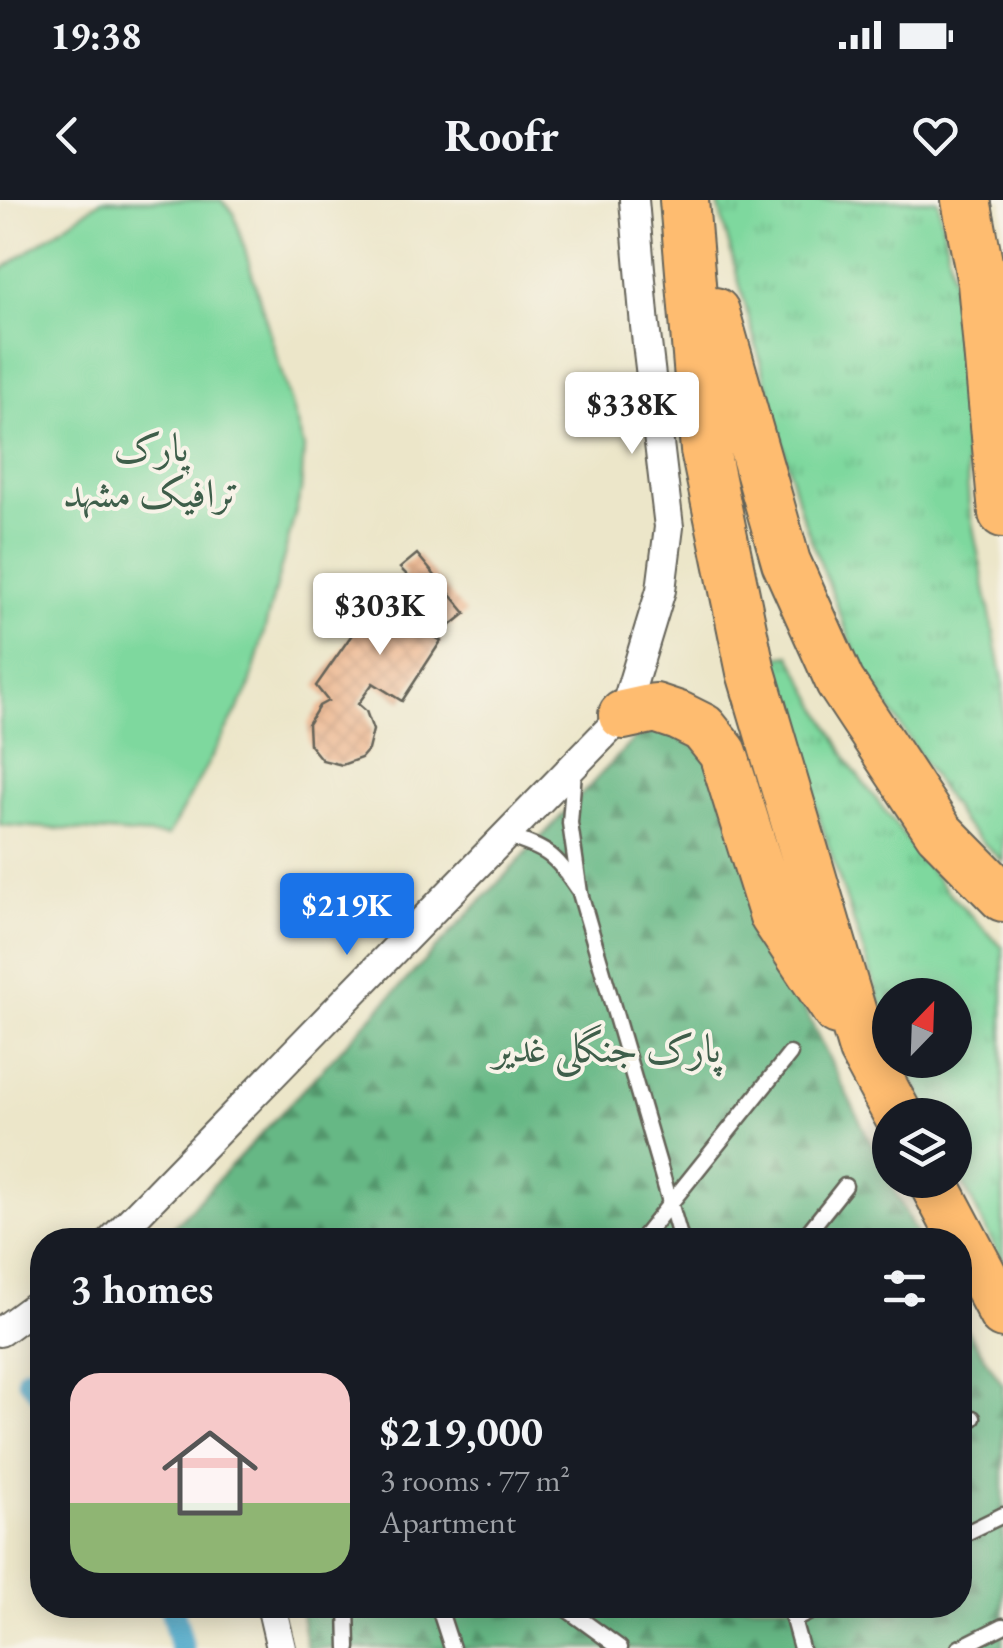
<!DOCTYPE html>
<meta charset="utf-8">
<style>
:root{--surface:#171b24;--page:#242831;--text:#f1f3f6;--muted:#9ea1a6;--line:#363941;--accent:#1a73e8}
body{margin:0;font-family:"EB Garamond",Amiri,serif;background:var(--page);color:var(--text);height:100vh;display:flex;flex-direction:column;font-size:38px;white-space:nowrap}
*{box-sizing:border-box;margin:0}
p{font-size:32px;color:var(--muted)}
.icon{flex:none;width:55px;height:55px;fill:none;stroke:currentColor;stroke-width:2;stroke-linecap:round;stroke-linejoin:round}
.map{position:relative;flex:1;overflow:hidden}
.details{position:absolute;left:30px;top:1028px;width:942px;height:390px;display:flex;flex-direction:column;background:var(--surface);border-radius:40px;box-shadow:0 5px 25px #0003}
.details>*{flex:none}
.needle{width:65px;rotate:23deg}
.fabs{position:absolute;left:872px;top:778px;display:grid;gap:20px}
.fabs a{display:grid;place-items:center;width:100px;height:100px;border-radius:50%;background:var(--surface);box-shadow:0 5px 25px #0003;font-size:50px}
.price{position:absolute;translate:-50% -85px;padding:0 22px;border-radius:10px;background:#fff;color:#222;font-size:32px;line-height:65px;filter:drop-shadow(0 2px 5px #0008)}
.price::after{content:'';position:absolute;left:50%;top:60px;width:30px;height:22px;margin-left:-15px;background:inherit;clip-path:polygon(0 0,100% 0,50% 100%)}
.price.selected{background:var(--accent);color:#fff}
ul{padding:0;list-style:none}
li{display:flex;align-items:center;gap:30px;height:250px;padding:0 40px}
li+li{border-top:2px solid var(--line)}
li span{display:grid;place-items:center;flex:none;width:280px;height:200px;border-radius:30px;color:#555}
li>.icon{margin-inline-start:auto}
span .icon{width:120px;height:120px;fill:#fffc;stroke-width:1}
li b{font-size:42px}
h2{display:flex;justify-content:space-between;align-items:center;height:120px;padding:0 40px;font-size:42px}
.status{display:flex;justify-content:space-between;align-items:center;height:70px;padding:0 50px;background:var(--surface);direction:ltr}
.status svg{height:28px;fill:currentColor}
header{display:flex;justify-content:space-between;align-items:center;height:130px;padding:0 40px;background:var(--surface);font-size:45px;font-weight:700}
.map>svg:first-child{display:block}
.grass{fill:url(#grass-tufts);stroke:#4d7a5d;stroke-width:2.5}
.forest{fill:url(#forest-firs);stroke:#416a50;stroke-width:2.5}
.park{fill:#7ed89e;stroke:#4d7a5d;stroke-width:2.5}
.lines{fill:none;stroke-linecap:round;stroke-linejoin:round}
.canal{stroke:#4ca8ca;stroke-width:25}
.building{fill:url(#building-cross-hatch)}
.service-casing{stroke:#656359;stroke-width:19}
.minor-casing{stroke:#656359;stroke-width:32}
.trunk-casing{stroke:#656359;stroke-width:52}
.service{stroke:#fff;stroke-width:14}
.minor{stroke:#fff;stroke-width:28}
.trunk{stroke:#febc70;stroke-width:48}
.labels{text-anchor:middle;stroke-width:8;stroke-linejoin:round;paint-order:stroke}
.park-label{font-size:40px;fill:#3e5e4a;stroke:#f7f3e8}
</style>
<div class="status"><b>19:38</b><svg viewBox="0 0 49 12"><path d="M0 12V9h3v3zM5 12V6h3v6zM10 12V3h3v9zM15 12V0h3v12zM26 1h20v11H26zM47 4h2v5h-2z"/></svg></div>
<header><svg class="icon" aria-label="back" viewBox="0 0 24 24"><path d="M15 5l-7 7 7 7"/></svg>Roofr<svg class="icon" aria-label="heart" viewBox="0 0 24 24"><path d="M12 20l-8-8c-3-5 5-10 8-4 3-6 11-1 8 4z"/></svg></header>
<div class="map">
<svg width="1003" height="1448" viewBox="0 0 1003 1448">
<defs>
<pattern id="grass-tufts" width="24" height="20" patternUnits="userSpaceOnUse" patternTransform="scale(2.5)"><rect width="24" height="20" fill="#7ed89e"/><path d="M3 7l-1-3M5 7V3M7 7l1-3M15 17l-1-3M17 17v-4M19 17l1-3" fill="none" stroke="#6cb988"/></pattern>
<pattern id="forest-firs" width="22" height="20" patternUnits="userSpaceOnUse" patternTransform="scale(2.5)"><rect width="22" height="20" fill="#66b885"/><path d="M5 1l3.5 6h-7zM16 11l3.5 6h-7z" fill="#53956c"/></pattern>
<pattern id="building-cross-hatch" width="8" height="8" patternUnits="userSpaceOnUse" patternTransform="scale(2.5)"><rect width="8" height="8" fill="#ecb289"/><path d="M0 0l8 8M0 8l8-8" fill="none" stroke="#ca9876"/></pattern>
</defs>
<rect width="100%" height="100%" fill="#f7f3e8"/>
<filter id="ink" filterUnits="userSpaceOnUse"><feTurbulence type="fractalNoise" baseFrequency=".01" numOctaves="2"/><feDisplacementMap in="SourceGraphic" scale="20" xChannelSelector="R" yChannelSelector="G"/><feConvolveMatrix kernelMatrix="1 2 1 2 8 2 1 2 1" color-interpolation-filters="sRGB"/></filter>
<filter id="wash" filterUnits="userSpaceOnUse"><feTurbulence type="fractalNoise" baseFrequency=".0048" numOctaves="4" result="noise"/><feDisplacementMap in="SourceGraphic" scale="40" xChannelSelector="R" yChannelSelector="G"/><feGaussianBlur stdDeviation="2.25" result="paint"/><feColorMatrix in="noise" values="0 0 0 0 0 0 0 0 0 0 0 0 0 0 0 0 0 1.4 0 .05"/><feComposite in="paint" operator="in"/></filter>
<g filter="url(#wash)">
<rect width="100%" height="100%" fill="#ece6c9"/>
<path class="grass" d="M717,0H938L955,90L969,306L1003,481V662L963,623L858,460L801,313Z
M790,455L852,568L945,689L1003,748V1064L955,967V915H929L905,860H955V795H890V825L880,801L820,621L773,458Z"/>
<path class="forest" d="M649,523L708,553L764,727L919,1040H161Z
M960,1120L1003,1185V1448H307L302,1418L298,1405H960Z"/>
<path class="park" d="M102,0H221L234,13L304,248L301,291L249,489L168,636L0,625V71Z"/>
<g class="lines">
<path class="canal" d="M29,1178L42,1194
M171,1405L182,1448"/>
</g>
<g id="blocks">
<path class="building" d="M417,354L466,413L450,426L444,420L434,428L439,431L435,437L441,441L402,501L373,483L358,504L366,511L373,530L368,550L361,558L342,565L322,560L309,544L308,524L319,506L328,501L316,486L353,433L340,418L386,380L392,388L407,375L400,368Z"/>
</g>
</g>
<g filter="url(#ink)">
<use href="#blocks" fill-opacity="0" stroke="#656359" stroke-width="2.5"/>
<g class="lines">
<defs>
<path id="service" d="M574,571L570,623L580,693L681,1040
M506,636C547,649 555,654 578,689
M641,1040L790,854
M802,1040L845,986
M960,1225L973,1218
M960,1336L1003,1315
M347,1405L348,1448
M438,1405L452,1448
M561,1405L620,1448
M789,1405L801,1448
M794,1420L824,1405
M959,1448L1003,1426"/>
<path id="minor" d="M112,1040L623,515L661,390L669,327L645,126L634,0
M0,1132L42,1101
M271,1405L281,1448"/>
<path id="trunk" d="M684,0L705,250L751,472L863,850L898,915
M966,0L982,83L1003,313
M715,112L786,362L840,482L939,632L1003,697
M623,515L655,508L679,516L703,528L723,553L774,716L837,811
M932,980L1003,1114"/>
</defs>
<use href="#service" class="service-casing"/>
<use href="#minor" class="minor-casing"/>
<use href="#trunk" class="trunk-casing"/>
<use href="#service" class="service"/>
<use href="#minor" class="minor"/>
<use href="#trunk" class="trunk"/>
</g>
</g>
<g class="labels">
<g class="park-label">
<text x="151" y="261">پارک<tspan x="151" dy="46">ترافیک مشهد</tspan></text>
<text x="607" y="862">پارک جنگلی غدیر</text>
</g>
</g>
</svg>
<div class="fabs">
<a><svg class="needle" viewBox="-14 -14 28 28"><path d="M0-13l5 13h-10z" fill="#e53935"/><path d="M0 13l5-13h-10z" fill="#9ea1a6"/></svg></a>
<a><svg class="icon" aria-label="layers" viewBox="0 0 24 24"><path d="M12 4l9 5-9 5-9-5zM3 14l9 5 9-5"/></svg></a>
</div>
<b class="price" style="left:632px;top:257px">$338K</b>
<b class="price" style="left:380px;top:458px">$303K</b>
<b class="price selected" style="left:347px;top:758px">$219K</b>
<section class="details">
<h2>3 homes<svg class="icon" aria-label="filters" viewBox="0 0 24 24"><path d="M4 7h16M4 17h16"/><circle cx="9" cy="7" r="2"/><circle cx="15" cy="17" r="2"/></svg></h2>
<ul>
<li><span style="background:linear-gradient(#f6c9c9 65%,#8fb573 0)"><svg class="icon" aria-label="home" viewBox="0 0 24 24"><path d="M3 11l9-7 9 7M6 9v11h12V9"/></svg></span><div><b>$219,000</b><p>3 rooms · 77 m²</p><p>Apartment</p></div></li>
</ul>
</section>
</div>
